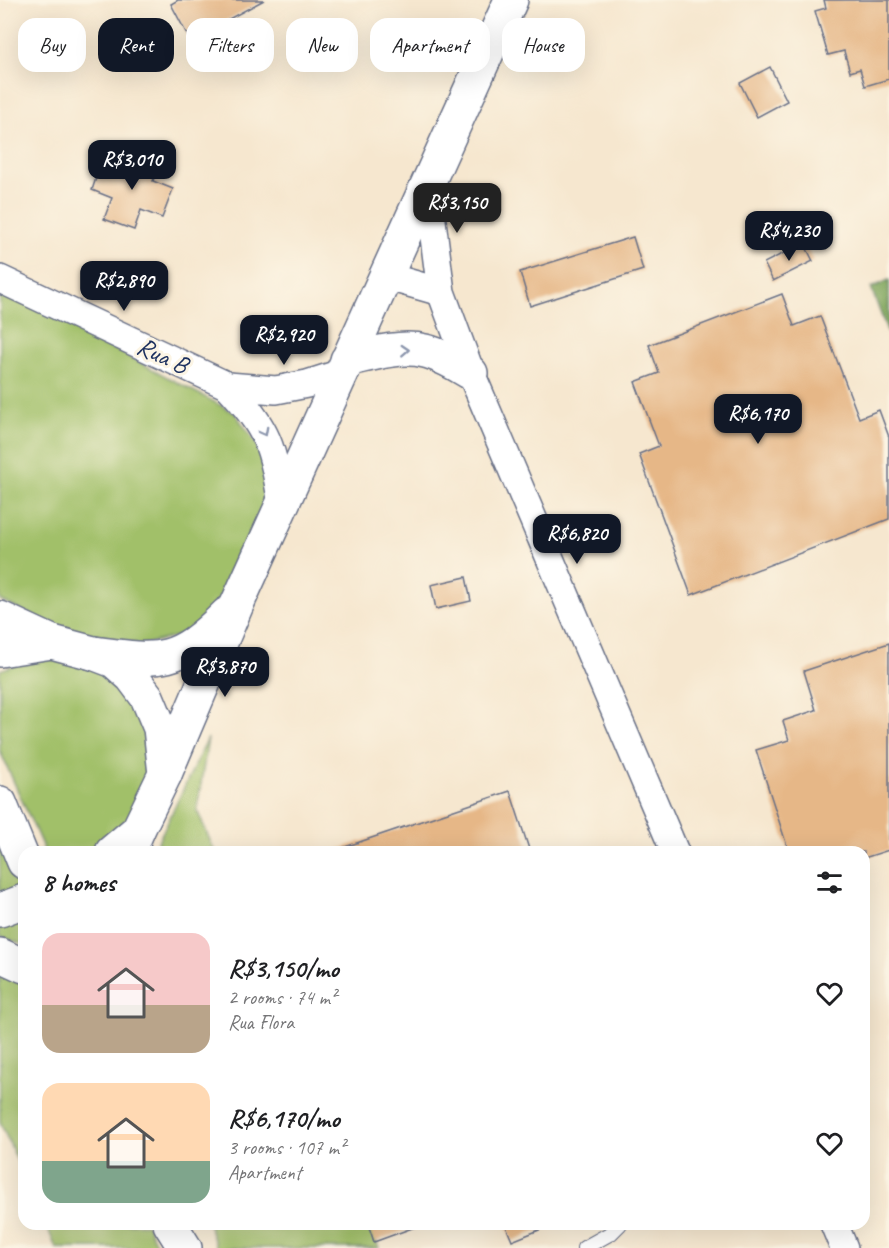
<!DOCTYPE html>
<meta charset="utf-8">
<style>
:root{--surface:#fff;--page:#f6f6f6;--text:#202124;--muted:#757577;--accent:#111827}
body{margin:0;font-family:Caveat,sans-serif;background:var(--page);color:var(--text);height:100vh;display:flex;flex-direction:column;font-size:22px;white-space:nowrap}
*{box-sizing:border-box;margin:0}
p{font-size:20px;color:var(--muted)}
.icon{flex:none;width:33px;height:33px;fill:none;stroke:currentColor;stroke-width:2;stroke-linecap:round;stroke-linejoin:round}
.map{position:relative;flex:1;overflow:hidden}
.sheet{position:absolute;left:18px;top:846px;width:852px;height:384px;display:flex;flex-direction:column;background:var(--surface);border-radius:18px;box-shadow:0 6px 24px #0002}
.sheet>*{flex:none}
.guide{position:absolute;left:18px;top:18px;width:854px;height:54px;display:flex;gap:12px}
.price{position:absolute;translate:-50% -51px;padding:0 14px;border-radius:12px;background:var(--accent);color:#fff;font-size:20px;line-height:39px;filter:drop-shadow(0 2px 3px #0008)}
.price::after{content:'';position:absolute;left:50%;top:36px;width:18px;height:14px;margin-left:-9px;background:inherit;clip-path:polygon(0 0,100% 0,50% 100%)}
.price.current{background:#222;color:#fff}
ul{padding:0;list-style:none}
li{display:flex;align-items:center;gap:18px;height:150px;padding:0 24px}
li span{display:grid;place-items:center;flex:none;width:168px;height:120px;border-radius:18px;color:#555}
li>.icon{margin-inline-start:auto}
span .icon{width:72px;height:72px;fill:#fffc;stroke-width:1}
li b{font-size:26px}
h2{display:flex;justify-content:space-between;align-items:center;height:72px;padding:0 24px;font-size:26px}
.chip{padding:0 21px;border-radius:18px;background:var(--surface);box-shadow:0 6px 24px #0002;font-size:21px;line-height:54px}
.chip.current{background:var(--accent);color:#fff}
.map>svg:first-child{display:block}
.green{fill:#a1c069;stroke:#5e7864;stroke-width:1.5}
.forest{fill:#80a65d;stroke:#4e6a5e;stroke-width:1.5}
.building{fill:#e6b787}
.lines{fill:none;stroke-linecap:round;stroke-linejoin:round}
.service-casing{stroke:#686f86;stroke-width:16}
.minor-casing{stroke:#686f86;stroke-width:30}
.tertiary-casing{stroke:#686f86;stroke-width:36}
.secondary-casing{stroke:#686f86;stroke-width:36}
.trunk-casing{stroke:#686f86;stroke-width:36}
.service{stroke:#fff;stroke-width:14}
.minor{stroke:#fff;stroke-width:27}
.tertiary{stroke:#fff;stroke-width:33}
.secondary{stroke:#fff;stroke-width:33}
.trunk{stroke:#fff;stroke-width:33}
.oneway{stroke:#8d97ae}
.labels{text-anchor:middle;stroke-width:6;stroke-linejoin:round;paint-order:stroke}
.street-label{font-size:26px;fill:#1b2f5e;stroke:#fcf5e5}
</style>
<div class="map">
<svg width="889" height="1248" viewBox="0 0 889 1248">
<rect width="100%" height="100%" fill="#fcf5e5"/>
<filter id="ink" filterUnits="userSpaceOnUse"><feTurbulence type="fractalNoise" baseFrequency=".0167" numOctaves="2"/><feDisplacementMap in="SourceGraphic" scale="12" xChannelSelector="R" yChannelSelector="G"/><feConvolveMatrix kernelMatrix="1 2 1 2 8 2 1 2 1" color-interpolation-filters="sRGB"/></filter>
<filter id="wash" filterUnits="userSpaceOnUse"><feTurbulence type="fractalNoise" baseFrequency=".008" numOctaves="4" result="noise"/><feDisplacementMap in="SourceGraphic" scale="24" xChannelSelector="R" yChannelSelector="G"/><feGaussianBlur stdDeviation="1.35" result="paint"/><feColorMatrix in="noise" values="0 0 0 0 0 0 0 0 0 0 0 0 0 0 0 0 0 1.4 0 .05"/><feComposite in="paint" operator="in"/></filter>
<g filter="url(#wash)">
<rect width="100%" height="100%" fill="#f6e7cf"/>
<path class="green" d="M0,288L235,413L258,446L269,497L224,594L189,633L142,645L52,625L0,600Z
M75,658L116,674L142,704L155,752L129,828L91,852H45L0,751V670L32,659Z
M208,738L197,810L215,852H153Z
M0,832L24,886L0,895Z
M24,913V945L0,936V920Z
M0,968L24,981V1176L0,1122Z
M46,1224H147L158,1248H56Z
M208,1224H369L379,1248H217Z"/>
<path class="forest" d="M889,280V336L871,288Z"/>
<g id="blocks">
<path class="building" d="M178,0H264L190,40L171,4Z
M824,0H889V79L865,86L860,69L850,72L844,51L828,55L815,11L826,8Z
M770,67L787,101L757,117L740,83Z
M130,154L158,165L153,181L173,189L162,218L141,210L134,230L104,219L112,198L92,190L102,160L124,168Z
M633,237L643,270L530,306L520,272Z
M804,243L813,261L773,281L764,263Z
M782,294L794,326L820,316L859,418L879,410L889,437V519L691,595L639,454L659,446L635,382L659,373L649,345Z
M466,577L471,601L436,609L431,585Z
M889,643V850L864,858V852H789L756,750L789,740L783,721L816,710L804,671Z
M510,791L530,852H337L336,850Z
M368,1224H414L415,1227L374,1242Z
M505,1224H554L512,1241Z"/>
</g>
</g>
<g filter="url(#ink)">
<use href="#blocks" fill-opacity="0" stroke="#686f86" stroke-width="1.5"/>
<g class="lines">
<defs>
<path id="service" d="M584,1248L611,1233L620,1224"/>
<path id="minor" d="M427,181L441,292L471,373L675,852
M385,276L441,292
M0,279L228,386L276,390L307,384L341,373
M228,386C269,430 272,446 282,504
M834,1224L844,1248"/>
<path id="tertiary" d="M347,360C371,354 401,345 425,351C442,355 457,365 471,373
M93,653C161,662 176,665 227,614
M165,774L238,602L511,0"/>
<path id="secondary" d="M0,650L52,642L93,653L114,661L132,677L147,697L160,728L165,774L138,830L112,852
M0,910L24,901"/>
<path id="trunk" d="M0,618L52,642
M0,803L24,862
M129,852L138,830
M0,955L24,966
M170,1224L185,1248"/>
</defs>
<use href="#service" class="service-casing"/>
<use href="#minor" class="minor-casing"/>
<use href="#tertiary" class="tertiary-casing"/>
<use href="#secondary" class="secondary-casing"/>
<use href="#trunk" class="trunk-casing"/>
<use href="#service" class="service"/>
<use href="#minor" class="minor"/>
<use href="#tertiary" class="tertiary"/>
<use href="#secondary" class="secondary"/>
<use href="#trunk" class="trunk"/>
</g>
<defs><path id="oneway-chevron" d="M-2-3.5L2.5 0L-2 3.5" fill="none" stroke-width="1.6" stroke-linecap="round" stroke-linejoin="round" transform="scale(1.5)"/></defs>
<g class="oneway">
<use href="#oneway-chevron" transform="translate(405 350) rotate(-3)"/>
<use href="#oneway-chevron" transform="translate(264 432) rotate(62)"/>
</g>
</g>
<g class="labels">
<g class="street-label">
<text transform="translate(163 355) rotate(25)" y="9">Rua B</text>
</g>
</g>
</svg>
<b class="price" style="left:132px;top:191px">R$3,010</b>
<b class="price current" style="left:457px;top:234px">R$3,150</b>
<b class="price" style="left:789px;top:262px">R$4,230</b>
<b class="price" style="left:124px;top:312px">R$2,890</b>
<b class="price" style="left:284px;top:366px">R$2,920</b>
<b class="price" style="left:758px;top:445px">R$6,170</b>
<b class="price" style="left:577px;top:565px">R$6,820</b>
<b class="price" style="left:225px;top:698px">R$3,870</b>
<div class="guide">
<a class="chip">Buy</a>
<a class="chip current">Rent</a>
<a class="chip">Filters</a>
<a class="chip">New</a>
<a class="chip">Apartment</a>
<a class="chip">House</a>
</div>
<section class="sheet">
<h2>8 homes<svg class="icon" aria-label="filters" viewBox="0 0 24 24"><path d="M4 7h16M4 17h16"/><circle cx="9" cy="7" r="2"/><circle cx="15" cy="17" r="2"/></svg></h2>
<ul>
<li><span style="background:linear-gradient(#f6c9c9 60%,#b9a48a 0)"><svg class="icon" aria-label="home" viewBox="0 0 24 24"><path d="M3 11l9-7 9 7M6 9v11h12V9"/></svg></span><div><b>R$3,150/mo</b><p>2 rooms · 74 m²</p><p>Rua Flora</p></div><svg class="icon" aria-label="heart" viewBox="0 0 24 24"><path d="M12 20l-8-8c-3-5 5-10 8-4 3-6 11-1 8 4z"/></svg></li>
<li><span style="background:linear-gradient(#ffd9b3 65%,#7fa58c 0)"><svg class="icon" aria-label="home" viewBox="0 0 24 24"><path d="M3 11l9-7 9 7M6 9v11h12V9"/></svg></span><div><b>R$6,170/mo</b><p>3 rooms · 107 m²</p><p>Apartment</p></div><svg class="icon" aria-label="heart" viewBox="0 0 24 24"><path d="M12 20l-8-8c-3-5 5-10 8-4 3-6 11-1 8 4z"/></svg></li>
</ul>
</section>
</div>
